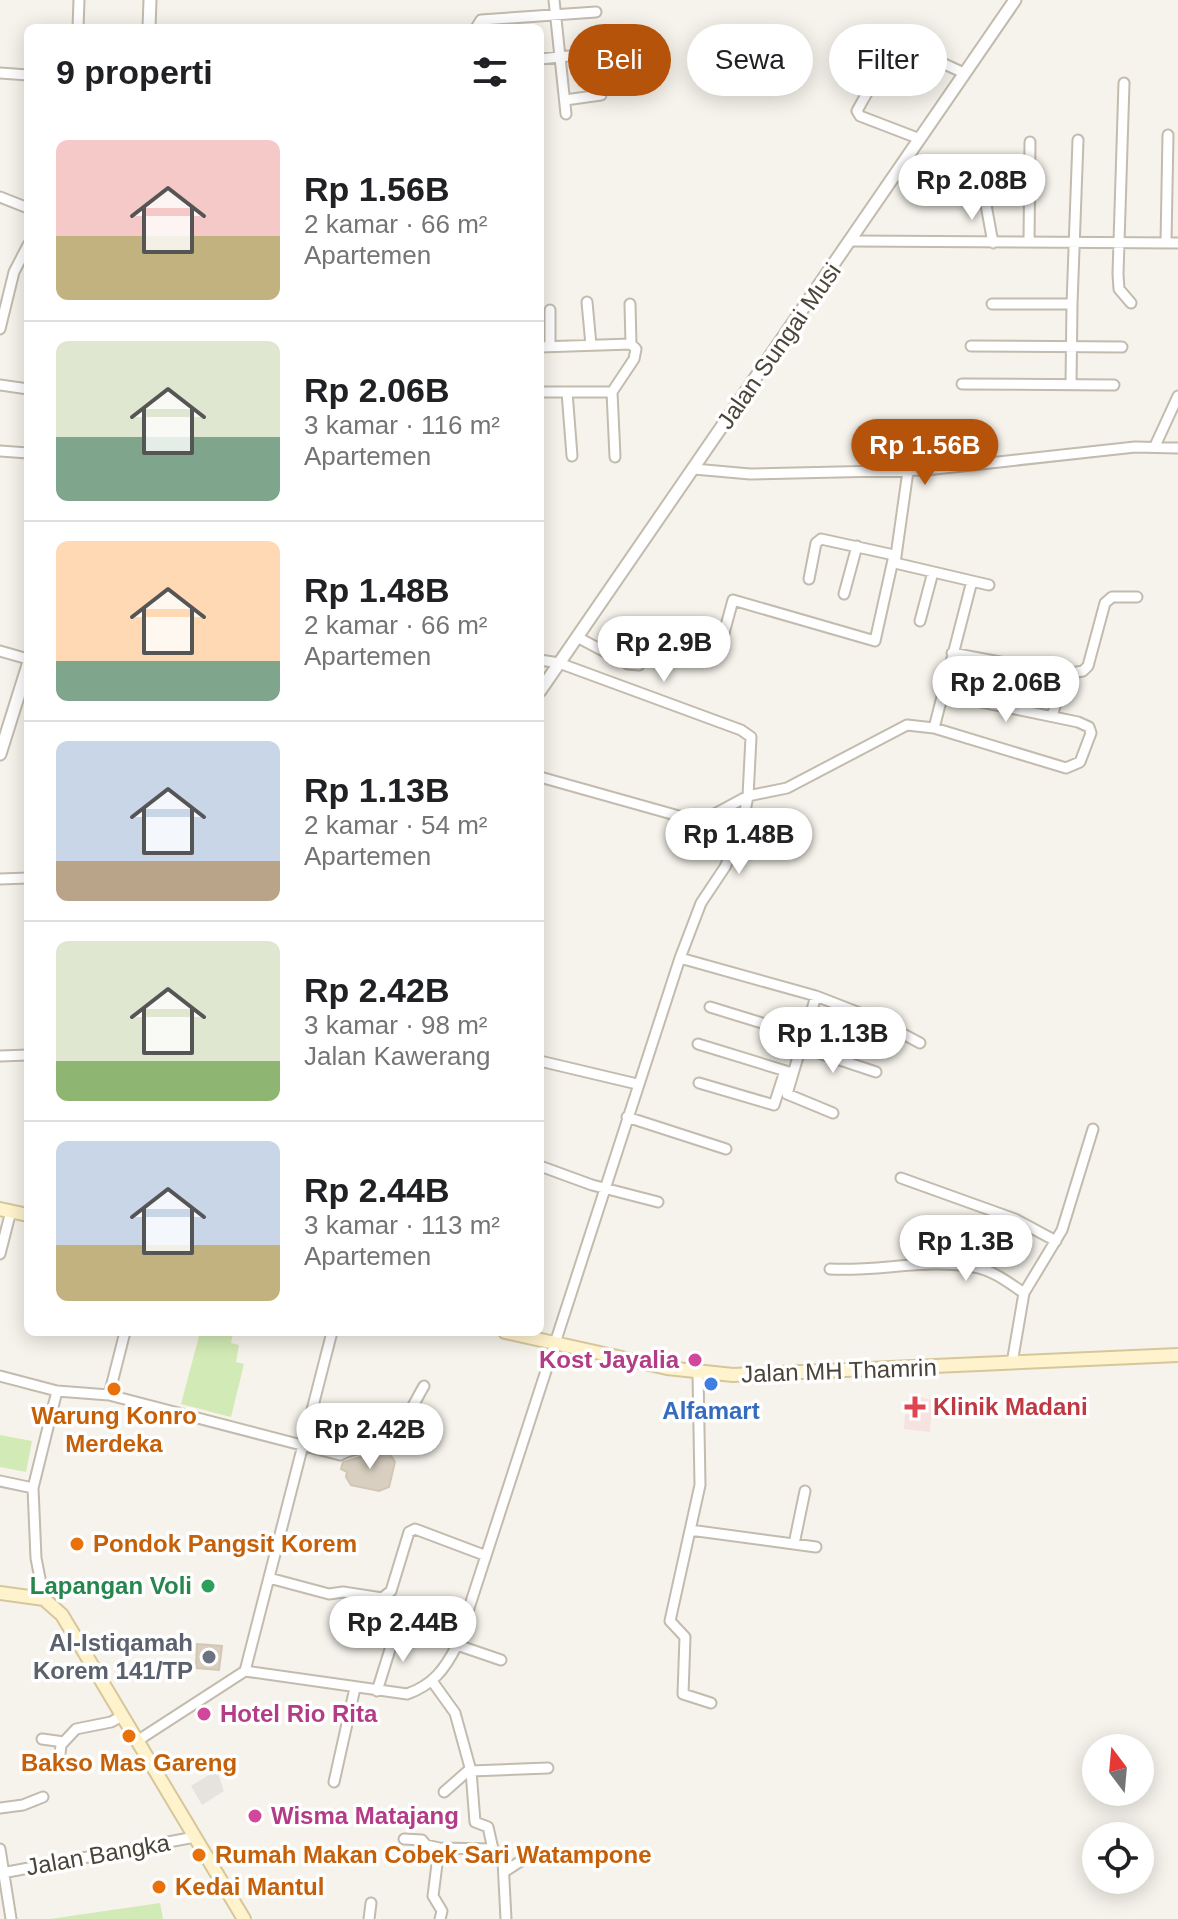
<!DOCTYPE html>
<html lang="id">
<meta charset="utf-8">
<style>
:root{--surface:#fff;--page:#f6f6f6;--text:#202124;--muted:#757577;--line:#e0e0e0;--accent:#b45309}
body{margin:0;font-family:Arial,sans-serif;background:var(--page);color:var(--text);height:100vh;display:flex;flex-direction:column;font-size:30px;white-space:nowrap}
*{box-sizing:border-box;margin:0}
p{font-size:26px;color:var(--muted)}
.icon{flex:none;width:44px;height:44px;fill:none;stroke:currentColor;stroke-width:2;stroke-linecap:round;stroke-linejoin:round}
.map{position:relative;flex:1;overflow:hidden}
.panel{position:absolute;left:24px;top:24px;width:520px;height:1312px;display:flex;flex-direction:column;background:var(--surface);border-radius:12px;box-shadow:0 4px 20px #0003}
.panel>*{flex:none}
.banner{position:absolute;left:568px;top:24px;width:490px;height:72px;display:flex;gap:16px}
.needle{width:52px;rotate:344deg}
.buttons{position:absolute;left:1082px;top:1734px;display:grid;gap:16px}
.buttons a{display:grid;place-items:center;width:72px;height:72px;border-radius:50%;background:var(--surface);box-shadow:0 4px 20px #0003;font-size:40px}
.price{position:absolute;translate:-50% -68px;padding:0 18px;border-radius:28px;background:#fff;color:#222;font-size:26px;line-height:52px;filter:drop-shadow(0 2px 4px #0008)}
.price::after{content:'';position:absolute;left:50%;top:48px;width:24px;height:18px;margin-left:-12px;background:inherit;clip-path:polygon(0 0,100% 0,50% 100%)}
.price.selected{background:var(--accent);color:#fff}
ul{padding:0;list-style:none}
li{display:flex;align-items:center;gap:24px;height:200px;padding:0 32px}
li+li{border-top:2px solid var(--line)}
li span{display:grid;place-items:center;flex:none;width:224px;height:160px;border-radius:12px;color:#555}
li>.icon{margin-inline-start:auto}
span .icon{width:96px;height:96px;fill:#fffc;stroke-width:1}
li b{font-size:34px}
h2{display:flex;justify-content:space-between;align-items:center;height:96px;padding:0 32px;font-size:34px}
.tag{padding:0 28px;border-radius:36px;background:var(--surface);box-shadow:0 4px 20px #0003;font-size:28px;line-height:72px}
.tag.selected{background:var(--accent);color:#fff}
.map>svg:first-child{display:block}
.industrial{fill:#e6e2dd}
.medical{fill:#f6e3e0}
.green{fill:#d2eab5}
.building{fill:#d8cfc1;stroke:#d3c7b4;stroke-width:2}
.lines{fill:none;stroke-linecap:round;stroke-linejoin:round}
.minor-casing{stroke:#c2bbae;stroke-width:13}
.tertiary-casing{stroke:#c2bbae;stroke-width:15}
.secondary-casing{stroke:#d6c79b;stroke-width:16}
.minor{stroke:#fff;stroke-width:9}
.tertiary{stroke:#fff;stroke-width:11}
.secondary{stroke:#fff3cd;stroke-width:12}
.hotel-dot{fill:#d1479c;stroke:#fff;stroke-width:3}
.shop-dot{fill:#3f7fe0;stroke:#fff;stroke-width:3}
.food-dot{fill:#e8710a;stroke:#fff;stroke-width:3}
.health-dot{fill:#e0444e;stroke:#fff;stroke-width:3}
.leisure-dot{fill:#2e9e5b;stroke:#fff;stroke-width:3}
.worship-dot{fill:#6b7280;stroke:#fff;stroke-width:3}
.labels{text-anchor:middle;stroke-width:7;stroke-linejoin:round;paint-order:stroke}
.street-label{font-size:24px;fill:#4b4439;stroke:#fff}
.hotel-label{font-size:24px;font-weight:bold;fill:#b23c85;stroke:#fff;text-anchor:start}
.health-label{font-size:24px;font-weight:bold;fill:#be3a42;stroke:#fff;text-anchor:start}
.shop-label{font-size:24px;font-weight:bold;fill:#366cbe;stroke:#fff}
.food-label{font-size:24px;font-weight:bold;fill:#c56008;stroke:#fff;text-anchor:start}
.leisure-label{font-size:24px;font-weight:bold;fill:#27864d;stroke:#fff;text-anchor:end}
.worship-label{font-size:24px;font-weight:bold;fill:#5b616d;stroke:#fff;text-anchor:end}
</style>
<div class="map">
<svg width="1178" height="1919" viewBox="0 0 1178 1919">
<rect width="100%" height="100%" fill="#f6f3ec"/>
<path class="industrial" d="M217,1770L224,1791L202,1805L191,1786Z"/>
<path class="medical" d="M919,1397L932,1400L930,1432L904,1429L905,1414L910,1415L911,1400Z"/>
<path class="green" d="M185,1332H233L231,1343L239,1345L236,1362L244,1364L231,1417L181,1404L199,1336Z
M0,1435L32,1441L26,1472L0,1467Z
M160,1903L163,1919H50Z"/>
<path class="building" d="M381,1451L390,1454L395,1462L389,1487L379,1491L351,1485L346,1477L347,1472L341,1469L343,1462Z
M197,1644L222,1646L219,1670L196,1668Z"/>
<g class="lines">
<defs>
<path id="minor" d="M554,0L566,114
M78,28L79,0
M476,28L481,20L596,12
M907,47L964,73
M540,59L598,53
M0,73L28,75
M1124,83L1118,274L1119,289L1131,303
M565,100L601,95
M920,139L860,116L857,111C876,76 881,66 921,53
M984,194L993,243
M0,197L28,208
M852,241L1178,243
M1029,242L1030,142
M1166,242L1168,135
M587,302L591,345
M630,304L631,344
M992,304H1072L1078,140
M550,310V346
M0,329L14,272L28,245
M971,346L1122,347
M540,347L631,344L636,349L634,359L612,392L615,457
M962,384L1114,385
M1071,384L1072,304
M0,385L28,389
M540,392H612
M567,392L572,456
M1155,446L1178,396
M0,451L28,453
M694,469L750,474L926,470L1135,447L1178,448
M908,471L895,563L989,585
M809,579L816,543L821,539L894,555
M844,594L857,546
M920,621L933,572
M577,637L628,664L639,665L662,624L724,633L733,600L875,641L893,560
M0,651L28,659
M952,653L1065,674L1083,671L1088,666L1105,603L1112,597H1137
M540,660L559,663L741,730L751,737L748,796L709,817L686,818L540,777
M1052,716L1065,674
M934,728L1066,768L1080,762L1091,733L1089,727L1078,722L942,694
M0,879L28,878
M680,958L816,996L875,1019L920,1043
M816,996L787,1094L833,1113
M710,1007L804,1036
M698,1044L789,1072
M801,1047L876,1072
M0,1056L28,1055
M540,1061L637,1084
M699,1083L774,1105L785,1071
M627,1117L726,1149
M540,1166L592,1185L658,1202
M901,1178L1015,1219L1056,1241
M0,1254L11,1211
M830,1269C878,1272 927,1258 974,1267C993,1270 1009,1283 1024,1293L1012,1363
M1024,1293L1062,1230L1093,1129
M698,1373L700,1485L670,1621L685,1637L683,1694L711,1703
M0,1376L57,1391L109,1395L340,1455C355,1447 362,1449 377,1445C399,1440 413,1404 424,1386
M109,1395L125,1332
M0,1481L33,1488
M690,1530L816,1547
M794,1544L805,1491
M269,1578L329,1594L343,1592L382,1598L391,1591L409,1532L415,1529L484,1555
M44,1599L36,1558L33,1488L57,1391
M457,1645L501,1660
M245,1671L407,1694C433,1685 445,1669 457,1645L680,958L701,903L725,867L741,831L748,796L787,788L907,725L934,728L972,581
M432,1681L455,1713L471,1771L548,1768
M377,1691L397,1627
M42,1739L64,1742
M137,1741L245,1671L332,1332
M60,1754L61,1745L76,1729L111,1722L122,1716
M471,1771L475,1822L488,1827L493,1849L503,1861L506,1919
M334,1782L355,1688
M444,1792L469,1770
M0,1808L23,1805L43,1797
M404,1839L422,1840L426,1845L439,1848
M0,1849L11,1919
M504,1872L530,1855
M2,1873L195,1837
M369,1919L371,1903
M440,1919L442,1911L433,1896L439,1848L493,1849"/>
<path id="tertiary" d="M149,28L150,0
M540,691L1015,0
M0,754L28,665"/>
<path id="secondary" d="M0,1209L28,1215
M505,1332L667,1368L733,1375L1178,1355
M0,1593L44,1599L62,1615L244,1919"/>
</defs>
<use href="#minor" class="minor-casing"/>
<use href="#tertiary" class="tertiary-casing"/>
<use href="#secondary" class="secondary-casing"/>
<use href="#minor" class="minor"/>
<use href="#tertiary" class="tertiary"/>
<use href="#secondary" class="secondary"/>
</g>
<g class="hotel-dot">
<circle cx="695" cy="1360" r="8"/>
<circle cx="204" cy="1714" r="8"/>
<circle cx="255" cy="1816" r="8"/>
</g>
<circle class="shop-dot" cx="711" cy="1384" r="8"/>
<g class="food-dot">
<circle cx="114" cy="1389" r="8"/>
<circle cx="77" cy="1544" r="8"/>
<circle cx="129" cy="1736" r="8"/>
<circle cx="199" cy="1855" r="8"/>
<circle cx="159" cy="1887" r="8"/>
</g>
<path class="health-dot" d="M911 1395h8v8h8v8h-8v8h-8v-8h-8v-8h8z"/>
<circle class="leisure-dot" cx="208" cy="1586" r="8"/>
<circle class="worship-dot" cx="209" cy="1657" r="8"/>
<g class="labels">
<g class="street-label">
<text transform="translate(779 346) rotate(-55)" y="8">Jalan Sungai Musi</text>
<text transform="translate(839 1371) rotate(-2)" y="8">Jalan MH Thamrin</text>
<text transform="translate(98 1855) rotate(-10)" y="8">Jalan Bangka</text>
</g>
<g class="hotel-label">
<text x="679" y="1368" text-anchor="end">Kost Jayalia</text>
<text x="220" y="1722">Hotel Rio Rita</text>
<text x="271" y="1824">Wisma Matajang</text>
</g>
<g class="health-label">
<text x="933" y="1415">Klinik Madani</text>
</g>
<g class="shop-label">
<text x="711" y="1419">Alfamart</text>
</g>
<g class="food-label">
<text x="114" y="1424" text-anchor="middle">Warung Konro<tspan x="114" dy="28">Merdeka</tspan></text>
<text x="93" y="1552">Pondok Pangsit Korem</text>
<text x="129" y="1771" text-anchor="middle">Bakso Mas Gareng</text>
<text x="215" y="1863">Rumah Makan Cobek Sari Watampone</text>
<text x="175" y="1895">Kedai Mantul</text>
</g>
<g class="leisure-label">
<text x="192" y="1594">Lapangan Voli</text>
</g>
<g class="worship-label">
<text x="193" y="1651">Al-Istiqamah<tspan x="193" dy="28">Korem 141/TP</tspan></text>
</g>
</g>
</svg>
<div class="buttons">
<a><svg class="needle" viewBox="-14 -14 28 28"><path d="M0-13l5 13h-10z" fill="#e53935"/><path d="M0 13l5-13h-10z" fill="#757577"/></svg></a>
<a><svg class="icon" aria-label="locate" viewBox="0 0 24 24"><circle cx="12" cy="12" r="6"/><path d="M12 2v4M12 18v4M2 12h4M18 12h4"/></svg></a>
</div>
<b class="price" style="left:972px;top:222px">Rp 2.08B</b>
<b class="price selected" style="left:925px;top:487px">Rp 1.56B</b>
<b class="price" style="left:664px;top:684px">Rp 2.9B</b>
<b class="price" style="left:1006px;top:724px">Rp 2.06B</b>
<b class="price" style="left:739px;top:876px">Rp 1.48B</b>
<b class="price" style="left:833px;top:1075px">Rp 1.13B</b>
<b class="price" style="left:966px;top:1283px">Rp 1.3B</b>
<b class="price" style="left:370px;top:1471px">Rp 2.42B</b>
<b class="price" style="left:403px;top:1664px">Rp 2.44B</b>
<div class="banner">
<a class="tag selected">Beli</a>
<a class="tag">Sewa</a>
<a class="tag">Filter</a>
</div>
<section class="panel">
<h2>9 properti<svg class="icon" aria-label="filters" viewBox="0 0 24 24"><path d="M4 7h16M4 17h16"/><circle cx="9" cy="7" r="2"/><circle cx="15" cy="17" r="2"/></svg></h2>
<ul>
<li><span style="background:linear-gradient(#f6c9c9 60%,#c2b280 0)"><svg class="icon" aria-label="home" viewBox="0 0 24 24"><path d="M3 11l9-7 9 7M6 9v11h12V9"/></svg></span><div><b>Rp 1.56B</b><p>2 kamar · 66 m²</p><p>Apartemen</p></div></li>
<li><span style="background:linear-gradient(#dfe7d0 60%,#7fa58c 0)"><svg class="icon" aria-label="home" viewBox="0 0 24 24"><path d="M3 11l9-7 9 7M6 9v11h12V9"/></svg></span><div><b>Rp 2.06B</b><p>3 kamar · 116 m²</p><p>Apartemen</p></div></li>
<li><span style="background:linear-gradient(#ffd9b3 75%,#7fa58c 0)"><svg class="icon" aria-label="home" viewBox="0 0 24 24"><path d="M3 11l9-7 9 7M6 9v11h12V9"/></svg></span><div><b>Rp 1.48B</b><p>2 kamar · 66 m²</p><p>Apartemen</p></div></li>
<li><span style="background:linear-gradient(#c9d6e8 75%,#b9a48a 0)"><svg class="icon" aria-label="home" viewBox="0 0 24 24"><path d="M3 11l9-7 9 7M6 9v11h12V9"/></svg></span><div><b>Rp 1.13B</b><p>2 kamar · 54 m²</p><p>Apartemen</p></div></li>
<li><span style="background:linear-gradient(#dfe7d0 75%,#8fb573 0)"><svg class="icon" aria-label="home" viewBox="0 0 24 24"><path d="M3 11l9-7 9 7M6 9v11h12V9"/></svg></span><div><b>Rp 2.42B</b><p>3 kamar · 98 m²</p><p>Jalan Kawerang</p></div></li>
<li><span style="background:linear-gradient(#c9d6e8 65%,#c2b280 0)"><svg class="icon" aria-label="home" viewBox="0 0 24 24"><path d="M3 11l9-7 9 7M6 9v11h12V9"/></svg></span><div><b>Rp 2.44B</b><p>3 kamar · 113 m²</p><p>Apartemen</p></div></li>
</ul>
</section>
</div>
